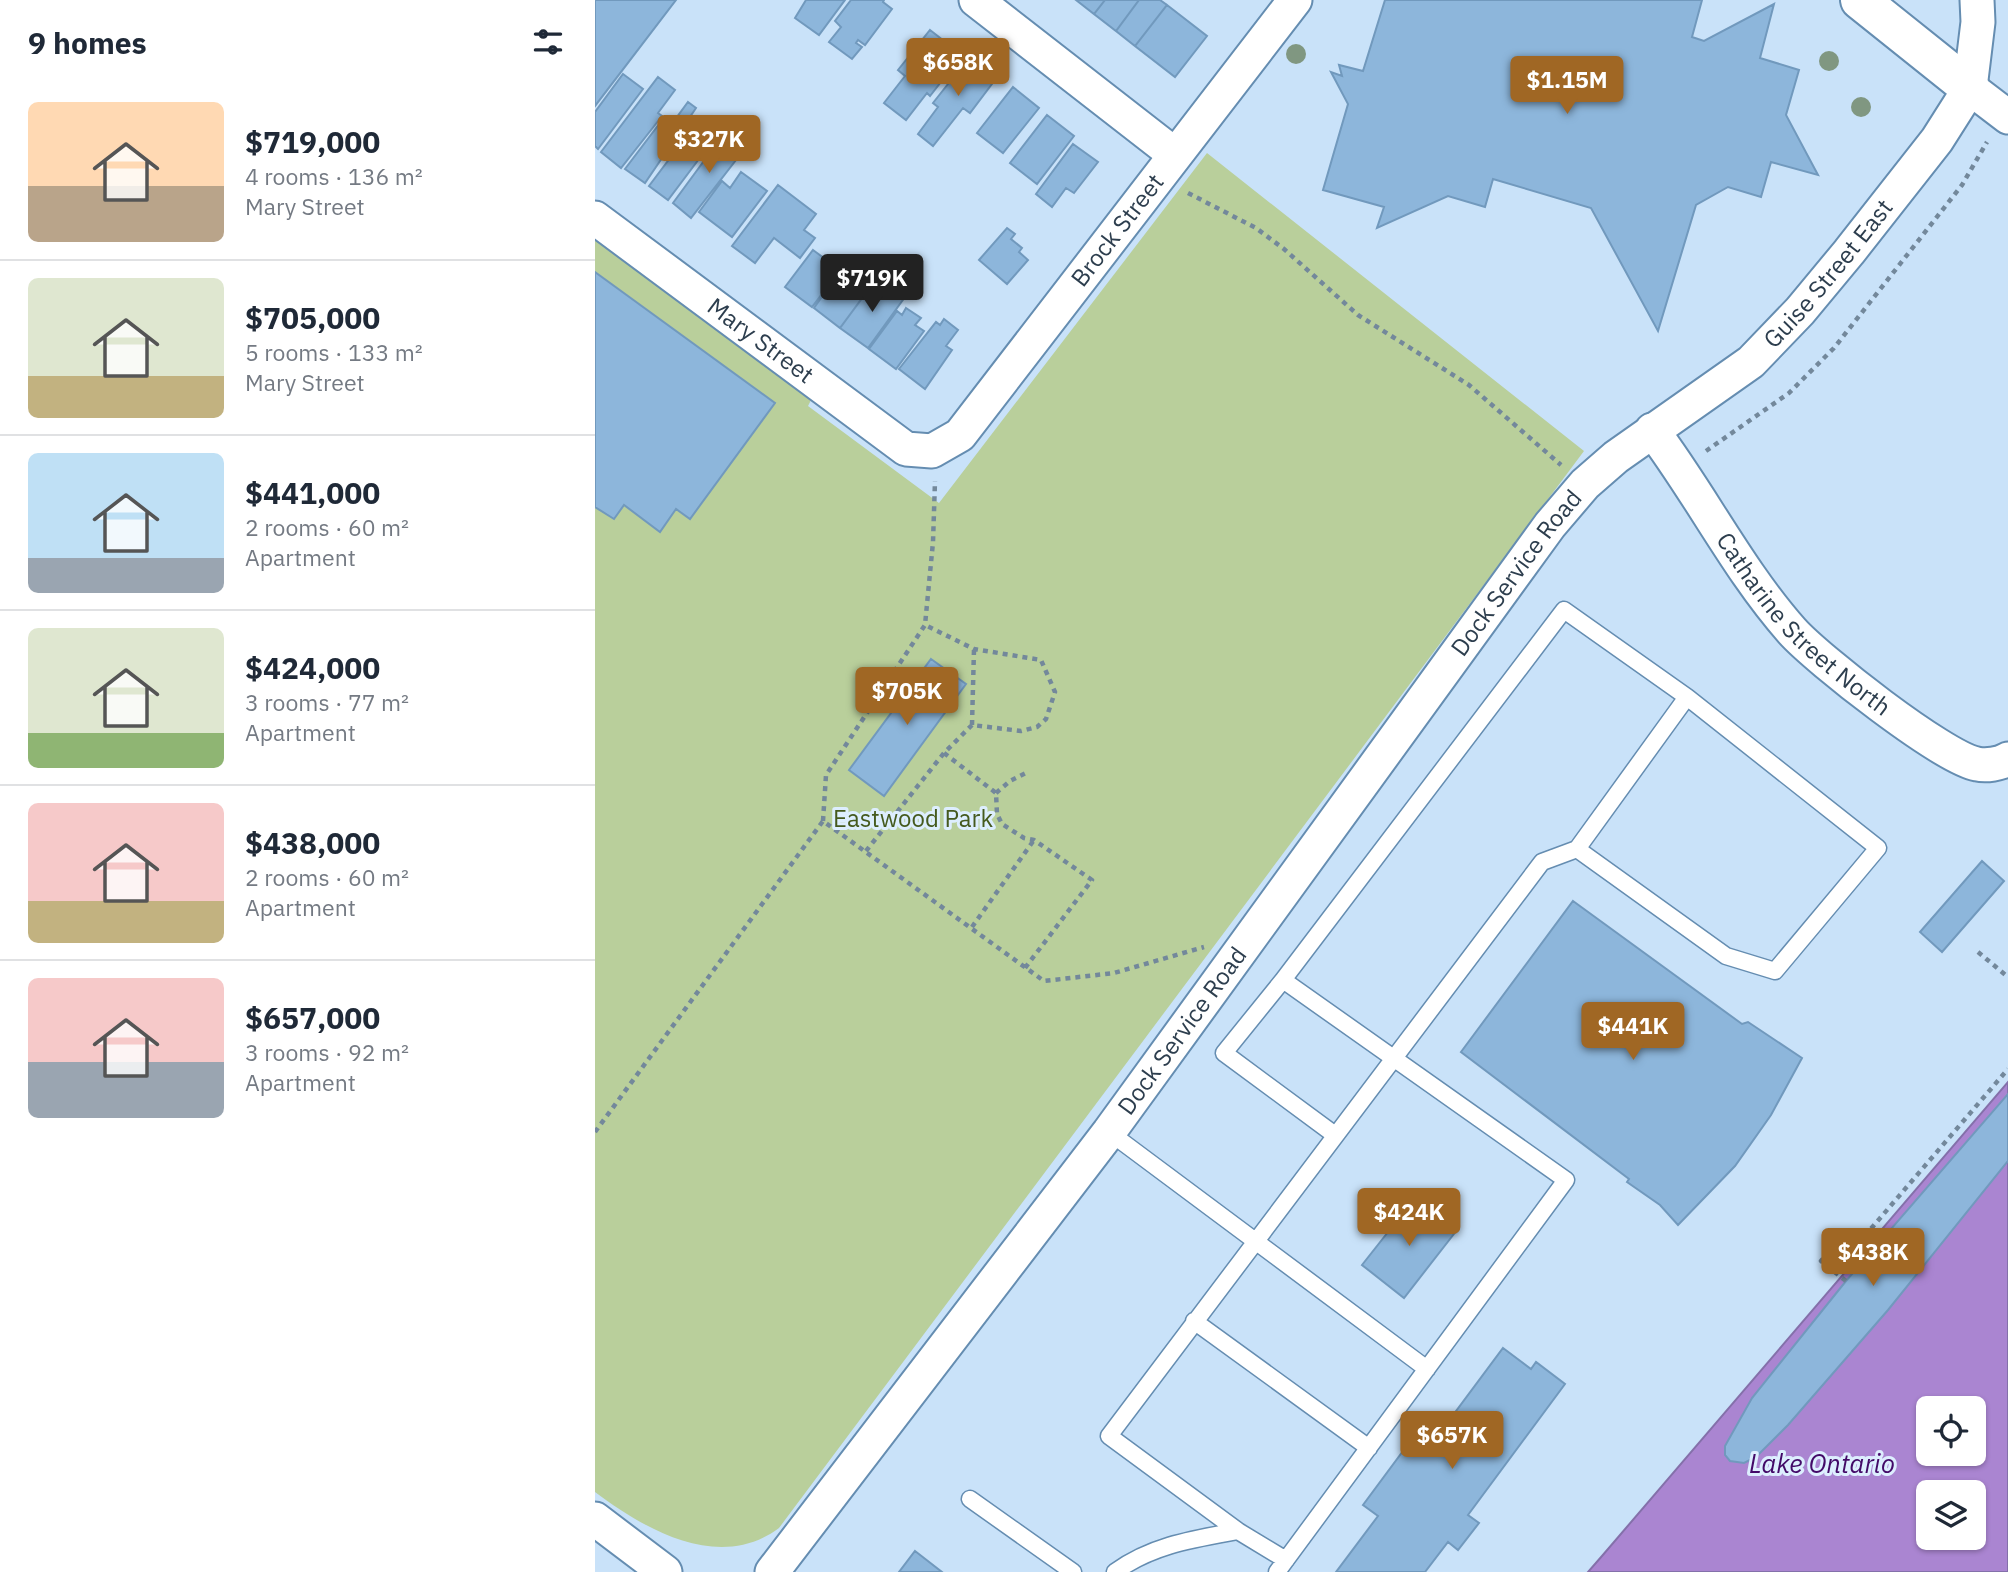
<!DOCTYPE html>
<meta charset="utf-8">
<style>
:root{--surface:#fff;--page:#f6f6f7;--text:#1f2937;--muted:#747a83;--line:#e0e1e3;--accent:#a06724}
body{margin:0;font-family:"IBM Plex Sans",sans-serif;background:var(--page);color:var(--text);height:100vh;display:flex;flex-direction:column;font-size:26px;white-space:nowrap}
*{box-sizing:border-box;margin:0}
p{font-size:23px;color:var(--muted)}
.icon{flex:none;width:38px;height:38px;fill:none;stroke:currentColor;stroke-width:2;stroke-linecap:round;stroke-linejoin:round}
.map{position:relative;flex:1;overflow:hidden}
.sheet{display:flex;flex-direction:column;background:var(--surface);width:595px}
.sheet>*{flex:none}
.tools{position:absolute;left:1321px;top:1396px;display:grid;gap:14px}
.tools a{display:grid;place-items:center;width:70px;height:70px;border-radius:10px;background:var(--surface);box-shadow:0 2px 5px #0004;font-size:35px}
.price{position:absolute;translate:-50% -60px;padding:0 16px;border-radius:7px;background:var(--accent);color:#fff;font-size:23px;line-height:46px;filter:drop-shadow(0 2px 4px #0008)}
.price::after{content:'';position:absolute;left:50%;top:42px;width:21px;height:16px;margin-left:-10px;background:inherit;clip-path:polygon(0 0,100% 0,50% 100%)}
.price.on{background:#222;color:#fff}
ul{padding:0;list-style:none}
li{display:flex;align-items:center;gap:21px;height:175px;padding:0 28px}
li+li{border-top:2px solid var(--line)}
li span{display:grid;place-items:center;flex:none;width:196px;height:140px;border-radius:10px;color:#555}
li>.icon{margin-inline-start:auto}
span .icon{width:84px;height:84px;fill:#fffc;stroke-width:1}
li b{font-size:30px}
h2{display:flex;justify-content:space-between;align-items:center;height:84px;padding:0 28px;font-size:30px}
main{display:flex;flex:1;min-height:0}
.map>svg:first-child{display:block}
.green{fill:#b9cf9b}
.water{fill:#aa85d1;stroke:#8470aa;stroke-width:2;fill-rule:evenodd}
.building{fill:#8db6db;stroke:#7199bd;stroke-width:2}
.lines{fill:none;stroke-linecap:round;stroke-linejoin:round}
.lane-casing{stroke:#658db1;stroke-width:19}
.street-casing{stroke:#658db1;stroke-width:37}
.secondary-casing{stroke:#658db1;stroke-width:42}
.path{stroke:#73889b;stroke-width:4.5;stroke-dasharray:5 5;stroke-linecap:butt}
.lane{stroke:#fff;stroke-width:16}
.street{stroke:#fff;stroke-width:33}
.secondary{stroke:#fff;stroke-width:38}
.tree{fill:#809781}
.labels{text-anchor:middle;stroke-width:6;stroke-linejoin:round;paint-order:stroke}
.street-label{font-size:24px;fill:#2d3e4e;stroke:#ddeefe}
.park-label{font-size:24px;fill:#455a1e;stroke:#ddeefe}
.water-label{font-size:26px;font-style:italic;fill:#430a68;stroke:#ddeefe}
</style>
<main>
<section class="sheet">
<h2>9 homes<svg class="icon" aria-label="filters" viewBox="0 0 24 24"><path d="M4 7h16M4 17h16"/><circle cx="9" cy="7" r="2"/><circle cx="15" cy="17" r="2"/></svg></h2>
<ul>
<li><span style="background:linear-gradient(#ffd9b3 60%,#b9a48a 0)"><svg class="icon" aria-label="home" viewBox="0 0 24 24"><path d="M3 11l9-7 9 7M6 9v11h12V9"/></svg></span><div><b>$719,000</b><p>4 rooms · 136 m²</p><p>Mary Street</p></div></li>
<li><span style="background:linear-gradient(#dfe7d0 70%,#c2b280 0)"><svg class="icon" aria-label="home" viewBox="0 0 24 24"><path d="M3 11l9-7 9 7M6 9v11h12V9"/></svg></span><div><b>$705,000</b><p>5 rooms · 133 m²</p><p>Mary Street</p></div></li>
<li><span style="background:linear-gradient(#bfe0f5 75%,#9aa5b1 0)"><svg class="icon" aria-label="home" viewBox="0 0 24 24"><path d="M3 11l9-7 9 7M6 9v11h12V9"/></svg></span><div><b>$441,000</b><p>2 rooms · 60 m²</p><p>Apartment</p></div></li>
<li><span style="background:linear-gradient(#dfe7d0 75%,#8fb573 0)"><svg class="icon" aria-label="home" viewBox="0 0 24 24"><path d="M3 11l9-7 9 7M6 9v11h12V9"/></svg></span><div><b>$424,000</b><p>3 rooms · 77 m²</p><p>Apartment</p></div></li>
<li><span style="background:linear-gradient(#f6c9c9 70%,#c2b280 0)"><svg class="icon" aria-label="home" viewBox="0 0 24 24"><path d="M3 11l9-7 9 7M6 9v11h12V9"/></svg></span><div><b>$438,000</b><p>2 rooms · 60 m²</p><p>Apartment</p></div></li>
<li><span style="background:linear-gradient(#f6c9c9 60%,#9aa5b1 0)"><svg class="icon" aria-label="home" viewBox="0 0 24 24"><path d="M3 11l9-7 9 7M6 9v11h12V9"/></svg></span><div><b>$657,000</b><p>3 rooms · 92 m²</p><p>Apartment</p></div></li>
</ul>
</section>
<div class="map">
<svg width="1413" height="1572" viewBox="0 0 1413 1572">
<rect width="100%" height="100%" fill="#c9e2f9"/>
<path class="green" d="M612,153L989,451L184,1528C125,1572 52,1531 0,1492V240L216,400L213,406L344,503Z"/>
<path class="water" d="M1413,1082V1572H993L1007,1556ZM1334,1409H1379V1454H1334ZM1334,1493H1379V1538H1334Z"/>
<path class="building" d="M0,0H81L0,106Z
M211,0H250L224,35L200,18Z
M256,0H289L288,2L297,9L270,45L263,40L261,43L267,47L257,59L234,42L246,27L240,21Z
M481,0H510L499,14Z
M510,0H544L521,31L499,14Z
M544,0H565L572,5L540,46L521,31Z
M790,0H1107L1097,37L1109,41L1179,4L1165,58L1204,70L1191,115L1223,175L1176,162L1166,197L1133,187L1101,205L1063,331L996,208L898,179L890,207L853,196L782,228L789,207L728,190L753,104L736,72L747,76L744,65L768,71Z
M572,5L612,36L580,77L540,46Z
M335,30L367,55L335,96L332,93L311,120L289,103L310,76L303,70Z
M376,55L403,76L375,113L368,108L338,146L323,134L343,107L338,103Z
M28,74L48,89L3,149L0,146V112Z
M63,77L80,90L63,113L67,116L26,168L6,152Z
M418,87L444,108L408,153L382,133Z
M93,102L101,108L50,183L30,169L68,119L76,125Z
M452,115L479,136L442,184L415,163Z
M97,129L116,143L73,200L54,186Z
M131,131L148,144L138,158L141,160L96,218L78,203Z
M478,144L503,162L479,193L471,188L457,207L441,194Z
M146,172L172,191L137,237L104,212L127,181L135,188Z
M183,185L221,214L209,230L220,238L205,258L179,238L160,263L137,246Z
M412,228L420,234L416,239L427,248L424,252L433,260L412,284L384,260Z
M218,250L245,270L217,307L190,287Z
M259,264L278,277L270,287L273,290L245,328L219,308L246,270L252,274Z
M0,272L180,403L95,519L81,509L65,532L29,505L19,519L0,507Z
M287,281L310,297L273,348L245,328L274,289L279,293Z
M311,308L326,318L320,325L329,331L301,369L274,349L302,311L307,315Z
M349,319L363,330L351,346L357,350L330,389L304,369L341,322L345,325Z
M336,659L371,684L289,796L254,770Z
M1387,861L1409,881L1347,952L1325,932Z
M978,901L1147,1024L1153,1022L1207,1058L1176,1115L1140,1166L1083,1225L1065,1205L1032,1182L1034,1179L866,1052Z
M1413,1094V1161L1293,1310L1193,1425L1161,1457L1149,1463L1135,1461L1130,1455V1446L1157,1398L1251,1281Z
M820,1198L862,1230L809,1298L767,1265Z
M908,1348L936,1369L941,1362L970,1384L873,1515L884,1523L863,1550L853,1542L830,1572H741L783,1516L768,1505L814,1443L829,1454Z
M320,1551L347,1572H304Z"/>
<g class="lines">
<defs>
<path id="lane" d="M688,980L629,1053L740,1135
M514,1132L832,1369
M599,1321L774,1448
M375,1499L478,1572
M643,1531L514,1436L947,862L982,849L1092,697L1283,848L1180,971L1131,956L982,849
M520,1572C557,1545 599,1539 643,1531L691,1560
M682,1572L971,1180L688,980L969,610L1092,697"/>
<g id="street">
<path d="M381,0L579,154"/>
<path d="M1375,88L1413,117"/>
<path id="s1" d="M0,218L311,449L337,451L365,435L700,0"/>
<path id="s2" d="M1057,430C1106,495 1143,570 1197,631C1222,659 1348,758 1382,764C1391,766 1405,764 1413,759"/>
<path d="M0,1519L70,1572"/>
<path id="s3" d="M177,1572L514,1132L955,525L990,484L1021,457L1156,362L1205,311L1254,252L1342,140L1375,88L1383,22L1382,0"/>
</g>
<path id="secondary" d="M1265,0L1375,88"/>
</defs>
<use href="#lane" class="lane-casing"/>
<use href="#street" class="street-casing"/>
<use href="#secondary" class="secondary-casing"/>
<path class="path" d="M593,193L661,228L689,249L763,315L874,385L966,465
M1111,451L1194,393L1239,348L1367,185L1392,142
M377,725L379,649
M349,753L401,793L402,814L407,824L429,838L439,840L497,880L430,968
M401,793L415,781L431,773
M228,821L231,775L330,625L338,542L340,481
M271,851L349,753L377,725L426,731L442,727L451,719L460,692L446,660L379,649L330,625
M377,927L439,840
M1383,952L1413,977
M0,1132L228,821L449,981L519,973L609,947
M1251,1281L1226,1261L1232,1254L1250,1259L1413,1069"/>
<use href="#lane" class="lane"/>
<use href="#street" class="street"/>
<use href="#secondary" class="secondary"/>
</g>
<g class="tree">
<circle cx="701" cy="54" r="10"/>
<circle cx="1234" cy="61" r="10"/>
<circle cx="1266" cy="107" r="10"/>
</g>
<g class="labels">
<g class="street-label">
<text dy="8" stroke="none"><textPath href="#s1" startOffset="704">Brock Street</textPath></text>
<text dy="8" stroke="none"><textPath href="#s3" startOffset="1682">Guise Street East</textPath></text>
<text dy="8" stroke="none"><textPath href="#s1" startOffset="206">Mary Street</textPath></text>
<text dy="8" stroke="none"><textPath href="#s3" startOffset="1246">Dock Service Road</textPath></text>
<text dy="8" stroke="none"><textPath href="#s2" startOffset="248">Catharine Street North</textPath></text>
<text dy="8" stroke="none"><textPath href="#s3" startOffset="679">Dock Service Road</textPath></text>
</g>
<g class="park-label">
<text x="318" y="827">Eastwood Park</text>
</g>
<g class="water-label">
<text x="1227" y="1473">Lake Ontario</text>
</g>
</g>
</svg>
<div class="tools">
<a><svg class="icon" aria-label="locate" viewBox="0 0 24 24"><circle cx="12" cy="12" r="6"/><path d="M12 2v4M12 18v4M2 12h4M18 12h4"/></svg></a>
<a><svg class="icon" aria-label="layers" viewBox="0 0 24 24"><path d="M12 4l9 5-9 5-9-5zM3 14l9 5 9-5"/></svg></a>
</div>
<b class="price" style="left:363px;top:98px">$658K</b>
<b class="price" style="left:972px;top:116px">$1.15M</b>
<b class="price" style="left:114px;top:175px">$327K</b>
<b class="price on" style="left:277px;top:314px">$719K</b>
<b class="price" style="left:312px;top:727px">$705K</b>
<b class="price" style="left:1038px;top:1062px">$441K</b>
<b class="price" style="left:814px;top:1248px">$424K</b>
<b class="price" style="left:1278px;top:1288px">$438K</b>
<b class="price" style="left:857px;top:1471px">$657K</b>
</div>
</main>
